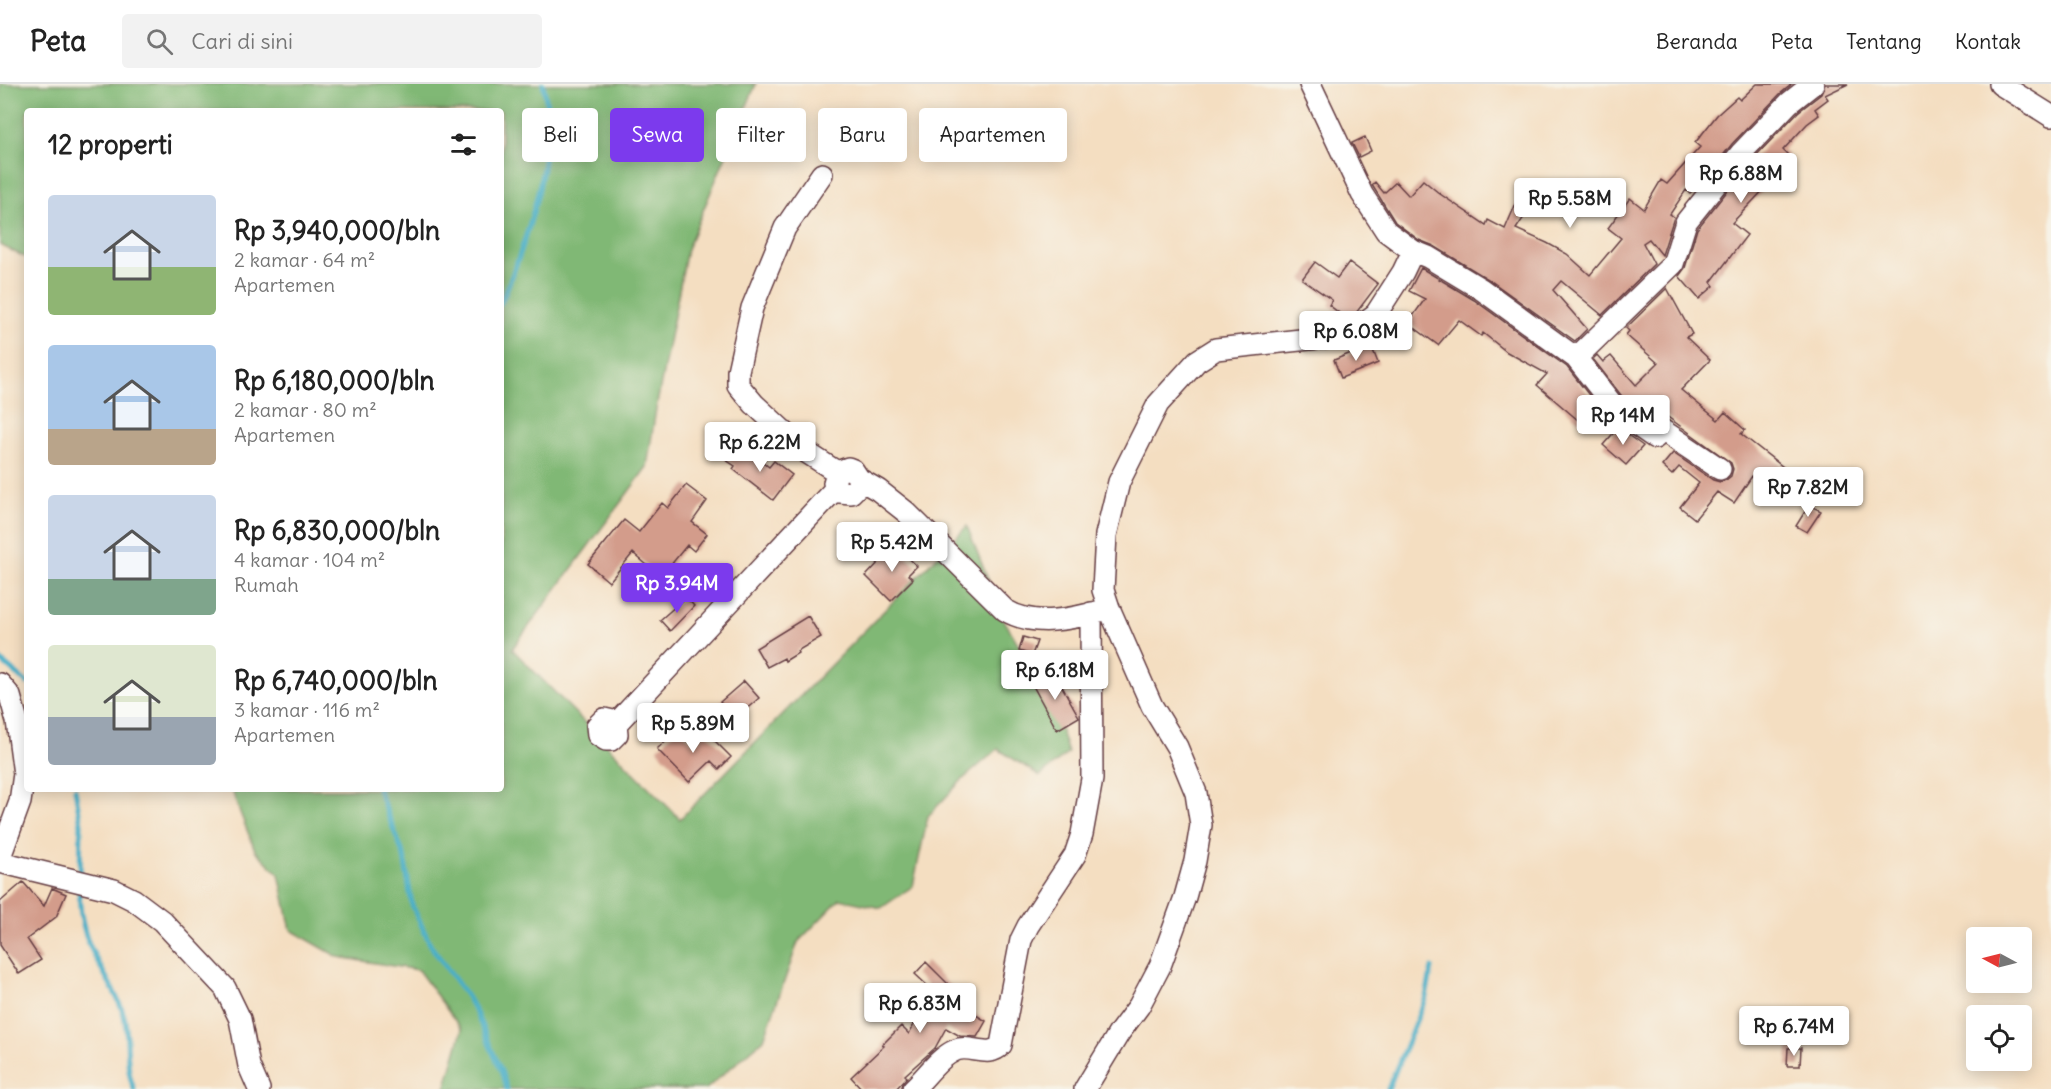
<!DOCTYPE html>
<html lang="id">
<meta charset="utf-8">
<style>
:root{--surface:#fff;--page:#f2f2f2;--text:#222;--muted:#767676;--line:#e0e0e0;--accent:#7c3aed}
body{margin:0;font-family:Delius,sans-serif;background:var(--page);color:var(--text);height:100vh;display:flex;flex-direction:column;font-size:22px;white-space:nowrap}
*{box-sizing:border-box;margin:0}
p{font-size:20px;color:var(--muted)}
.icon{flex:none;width:33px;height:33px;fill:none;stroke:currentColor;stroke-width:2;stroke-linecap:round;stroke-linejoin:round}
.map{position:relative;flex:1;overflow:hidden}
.drawer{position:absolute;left:24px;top:24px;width:480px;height:684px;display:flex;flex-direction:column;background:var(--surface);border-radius:6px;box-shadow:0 3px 15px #0003}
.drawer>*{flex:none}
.banner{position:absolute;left:522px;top:24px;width:570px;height:54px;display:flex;gap:12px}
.needle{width:39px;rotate:277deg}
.tools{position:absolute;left:1966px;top:843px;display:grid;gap:12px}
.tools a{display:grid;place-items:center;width:66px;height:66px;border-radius:6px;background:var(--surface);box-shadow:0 3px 15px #0003;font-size:30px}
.price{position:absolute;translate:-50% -51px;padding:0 14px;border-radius:6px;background:#fff;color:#222;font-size:20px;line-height:39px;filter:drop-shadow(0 2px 3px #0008)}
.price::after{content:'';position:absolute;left:50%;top:36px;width:18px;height:14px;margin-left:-9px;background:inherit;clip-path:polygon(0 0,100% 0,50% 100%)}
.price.on{background:var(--accent);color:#fff}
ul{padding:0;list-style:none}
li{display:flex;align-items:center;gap:18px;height:150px;padding:0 24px}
li span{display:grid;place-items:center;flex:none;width:168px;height:120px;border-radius:6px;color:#555}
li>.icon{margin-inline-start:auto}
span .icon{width:72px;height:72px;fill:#fffc;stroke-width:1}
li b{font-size:26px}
h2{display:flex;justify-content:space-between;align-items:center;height:72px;padding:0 24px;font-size:26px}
.tag{padding:0 21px;border-radius:6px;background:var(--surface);box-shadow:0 3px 15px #0003;font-size:21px;line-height:54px}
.tag.on{background:var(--accent);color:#fff}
header{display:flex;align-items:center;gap:36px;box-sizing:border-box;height:84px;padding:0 30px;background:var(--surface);border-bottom:2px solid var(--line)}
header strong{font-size:28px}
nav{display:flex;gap:33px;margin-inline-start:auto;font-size:21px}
.search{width:420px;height:54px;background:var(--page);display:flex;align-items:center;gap:15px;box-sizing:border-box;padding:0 21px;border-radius:6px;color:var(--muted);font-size:22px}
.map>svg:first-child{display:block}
.forest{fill:#80b875;stroke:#656c50;stroke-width:1.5}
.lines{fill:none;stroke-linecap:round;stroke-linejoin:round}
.stream{stroke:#48afc7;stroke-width:5}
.building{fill:#d39c8b}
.minor-casing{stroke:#643c42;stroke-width:24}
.minor{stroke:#fff;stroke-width:21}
</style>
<header>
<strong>Peta</strong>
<div class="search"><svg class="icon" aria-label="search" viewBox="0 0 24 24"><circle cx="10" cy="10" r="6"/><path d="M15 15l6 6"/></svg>Cari di sini</div>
<nav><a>Beranda</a><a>Peta</a><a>Tentang</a><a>Kontak</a></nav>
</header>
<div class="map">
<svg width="2051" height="1005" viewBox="0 0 2051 1005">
<rect width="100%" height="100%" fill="#f7f3e8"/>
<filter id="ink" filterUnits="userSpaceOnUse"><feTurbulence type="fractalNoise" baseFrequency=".0167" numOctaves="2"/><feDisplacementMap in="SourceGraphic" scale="12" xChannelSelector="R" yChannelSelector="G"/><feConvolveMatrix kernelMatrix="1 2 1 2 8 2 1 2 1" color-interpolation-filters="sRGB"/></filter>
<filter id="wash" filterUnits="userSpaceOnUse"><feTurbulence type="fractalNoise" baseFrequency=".008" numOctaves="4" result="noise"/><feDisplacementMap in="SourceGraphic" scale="24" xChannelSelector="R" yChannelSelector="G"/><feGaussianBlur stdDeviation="1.35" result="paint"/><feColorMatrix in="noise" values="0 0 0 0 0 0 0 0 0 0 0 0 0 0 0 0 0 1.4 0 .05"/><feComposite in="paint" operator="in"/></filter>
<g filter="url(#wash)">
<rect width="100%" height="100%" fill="#f4dec1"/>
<path class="forest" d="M0,0H756L687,165L656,325L647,383L512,565L680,735L967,442L1004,536L1051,615L1068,669L1040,692L998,665L962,696L928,732L913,802L881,824L840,815L798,858L764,955L706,1005H445L462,946L418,886L338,873L291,846L279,790L255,766L235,716L232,705H501V27H27V174L0,161Z"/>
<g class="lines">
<path class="stream" d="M501,219C524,164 550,87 547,27C547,18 545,9 543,0
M0,576L27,599
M75,705L81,740L80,793
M378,705L404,772L412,821L431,862L468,914L476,929L501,987L507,1005
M79,802C79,819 81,836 86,852C95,880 116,903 124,932C130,955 124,982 134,1005
M1388,1005L1426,913L1432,884"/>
</g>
<g id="blocks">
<path class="building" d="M1757,0H1792L1780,10L1732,60L1697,104L1696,103L1690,109L1686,106L1670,130L1674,133L1662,171L1649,155L1643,159L1654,180L1602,231L1561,197L1553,206L1587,245L1575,257L1488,195L1434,162L1419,156L1395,138L1372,101L1375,98L1384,109L1396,98L1409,112L1423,96L1440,110L1486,141L1488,136L1505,145L1517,117L1525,106L1536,115L1516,145L1547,159L1567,170L1590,191L1621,154L1608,144L1630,114L1644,125L1661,96L1667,100L1700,63L1695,59L1717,31L1737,13L1740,16Z
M1825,0H1848L1825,11L1828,15L1815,25L1819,31L1807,40L1783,66L1788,71L1766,95L1770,99L1732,139L1747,151L1711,198L1714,202L1699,215L1679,192L1685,184L1697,145L1751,77L1798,28L1821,10Z
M1365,53L1371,67L1359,73L1352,59Z
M1315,178L1337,194L1349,178L1378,200L1356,229L1347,235L1329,221L1332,216L1302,195Z
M1421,184L1474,216L1567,283L1599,324L1589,335L1584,331L1579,337L1537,301L1547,290L1507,268L1483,249L1481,252L1459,236L1438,261L1408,239L1425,215L1409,207Z
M1667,204L1692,250L1686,253L1710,276L1681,306L1718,336L1725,328L1745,346L1741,350L1787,386L1789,384L1805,395L1790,418L1773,407L1775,404L1754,389L1734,419L1717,408L1695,435L1680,423L1699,399L1679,383L1672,391L1662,382L1673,369L1713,396L1720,398L1726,396L1731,392L1733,385L1731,379L1665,331L1653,337L1628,320L1593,275L1597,271L1603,278L1611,272L1636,301L1658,279L1626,251L1629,247L1626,244Z
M1371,261L1378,279L1341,294L1334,276Z
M1618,344L1643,362L1626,381L1603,361Z
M736,363L745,371L748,366L769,383L774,377L792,391L773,416L733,385L735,382L726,376Z
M686,401L707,417L692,438L707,450L694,467L687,461L661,493L633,469L609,498L588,480L624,436L639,448L662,419L668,424Z
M1809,421L1821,427L1807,448L1796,442Z
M895,461L917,482L908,491L913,495L891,517L866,492Z
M686,513L694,522L670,547L660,536Z
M808,532L821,553L797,567L798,569L785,577L784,574L767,583L756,564Z
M1023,553L1037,557L1032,571L1019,567Z
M1050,590H1055L1079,633L1057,646L1032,600Z
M744,597L759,614L735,635L720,618Z
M679,644L694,660L706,648L731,673L719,685L711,677L689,698L657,665Z
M23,798L44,822L52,804L66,810L56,833L27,855L41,876L19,890L0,861V818Z
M926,878L948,900L973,915L966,925L986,937L977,953L960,952L946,944L935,964L905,991L907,993L896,1005H862L851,993L884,962L882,961L901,942L909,950L932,906L915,890Z
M1788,964H1801L1800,982H1787Z"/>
</g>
</g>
<g filter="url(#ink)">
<use href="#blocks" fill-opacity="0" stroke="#643c42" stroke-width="1.5"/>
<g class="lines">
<defs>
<path id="minor" d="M1310,0L1362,110L1386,147L1413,167L1428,173L1481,205L1576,274L1619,329L1655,354L1662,346L1720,385
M2000,0L2051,32
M822,90L785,144L752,224L738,287V301L754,320L806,368L837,388
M1576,274L1673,180L1686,138L1741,69L1789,19L1813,0
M859,395V401L851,409L840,408L834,399L837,388L848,384L853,386L859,395L878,406L906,428L1005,526C1034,544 1073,535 1104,526
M0,600L10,612L17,637L24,690L20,718L0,773
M616,640L613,637L604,635L597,642L598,651L606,656H611L617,650L616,640L836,404
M0,778L114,806L134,816L162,837L225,904L240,935L249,982L259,1005
M913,1005C926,993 939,973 956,966C970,960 989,975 1001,961L1021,856L1028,842L1075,771L1082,750L1092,695L1091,529
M1085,1005L1119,949L1139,922L1160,882L1185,813L1195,777L1201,741L1196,709L1177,663L1152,622L1109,524L1103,506L1106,451L1119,398L1158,320L1197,277L1216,265L1347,251L1376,230L1403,188L1413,167"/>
</defs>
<use href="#minor" class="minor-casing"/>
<use href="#minor" class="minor"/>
</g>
</g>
</svg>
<div class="tools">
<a><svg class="needle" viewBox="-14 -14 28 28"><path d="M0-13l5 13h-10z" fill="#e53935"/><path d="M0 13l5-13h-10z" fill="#767676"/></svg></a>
<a><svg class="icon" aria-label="locate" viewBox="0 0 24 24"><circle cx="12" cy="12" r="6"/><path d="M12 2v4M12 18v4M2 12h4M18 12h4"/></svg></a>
</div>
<b class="price" style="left:1741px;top:120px">Rp 6.88M</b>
<b class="price" style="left:1570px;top:145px">Rp 5.58M</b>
<b class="price" style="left:1356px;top:278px">Rp 6.08M</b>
<b class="price" style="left:1623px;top:362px">Rp 14M</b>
<b class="price" style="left:760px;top:389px">Rp 6.22M</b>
<b class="price" style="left:1808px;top:434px">Rp 7.82M</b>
<b class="price" style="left:892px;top:489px">Rp 5.42M</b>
<b class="price on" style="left:677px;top:530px">Rp 3.94M</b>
<b class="price" style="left:1055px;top:617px">Rp 6.18M</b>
<b class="price" style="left:693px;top:670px">Rp 5.89M</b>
<b class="price" style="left:920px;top:950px">Rp 6.83M</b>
<b class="price" style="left:1794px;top:973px">Rp 6.74M</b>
<div class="banner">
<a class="tag">Beli</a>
<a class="tag on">Sewa</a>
<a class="tag">Filter</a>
<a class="tag">Baru</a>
<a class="tag">Apartemen</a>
</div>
<section class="drawer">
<h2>12 properti<svg class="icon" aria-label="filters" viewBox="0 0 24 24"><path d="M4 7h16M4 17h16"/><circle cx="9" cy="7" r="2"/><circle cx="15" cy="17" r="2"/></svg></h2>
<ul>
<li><span style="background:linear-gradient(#c9d6e8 60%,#8fb573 0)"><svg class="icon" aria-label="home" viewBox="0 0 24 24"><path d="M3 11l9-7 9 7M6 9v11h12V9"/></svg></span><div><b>Rp 3,940,000/bln</b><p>2 kamar · 64 m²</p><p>Apartemen</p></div></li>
<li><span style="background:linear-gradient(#a9c7e8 70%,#b9a48a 0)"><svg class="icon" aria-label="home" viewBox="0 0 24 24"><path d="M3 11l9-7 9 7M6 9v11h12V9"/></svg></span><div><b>Rp 6,180,000/bln</b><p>2 kamar · 80 m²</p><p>Apartemen</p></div></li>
<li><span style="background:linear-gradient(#c9d6e8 70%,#7fa58c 0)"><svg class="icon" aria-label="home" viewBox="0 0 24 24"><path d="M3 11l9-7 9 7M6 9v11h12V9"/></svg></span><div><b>Rp 6,830,000/bln</b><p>4 kamar · 104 m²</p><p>Rumah</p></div></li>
<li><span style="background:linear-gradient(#dfe7d0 60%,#9aa5b1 0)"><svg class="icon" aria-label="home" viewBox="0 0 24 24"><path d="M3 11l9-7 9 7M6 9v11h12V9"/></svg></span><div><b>Rp 6,740,000/bln</b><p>3 kamar · 116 m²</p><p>Apartemen</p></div></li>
</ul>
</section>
</div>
